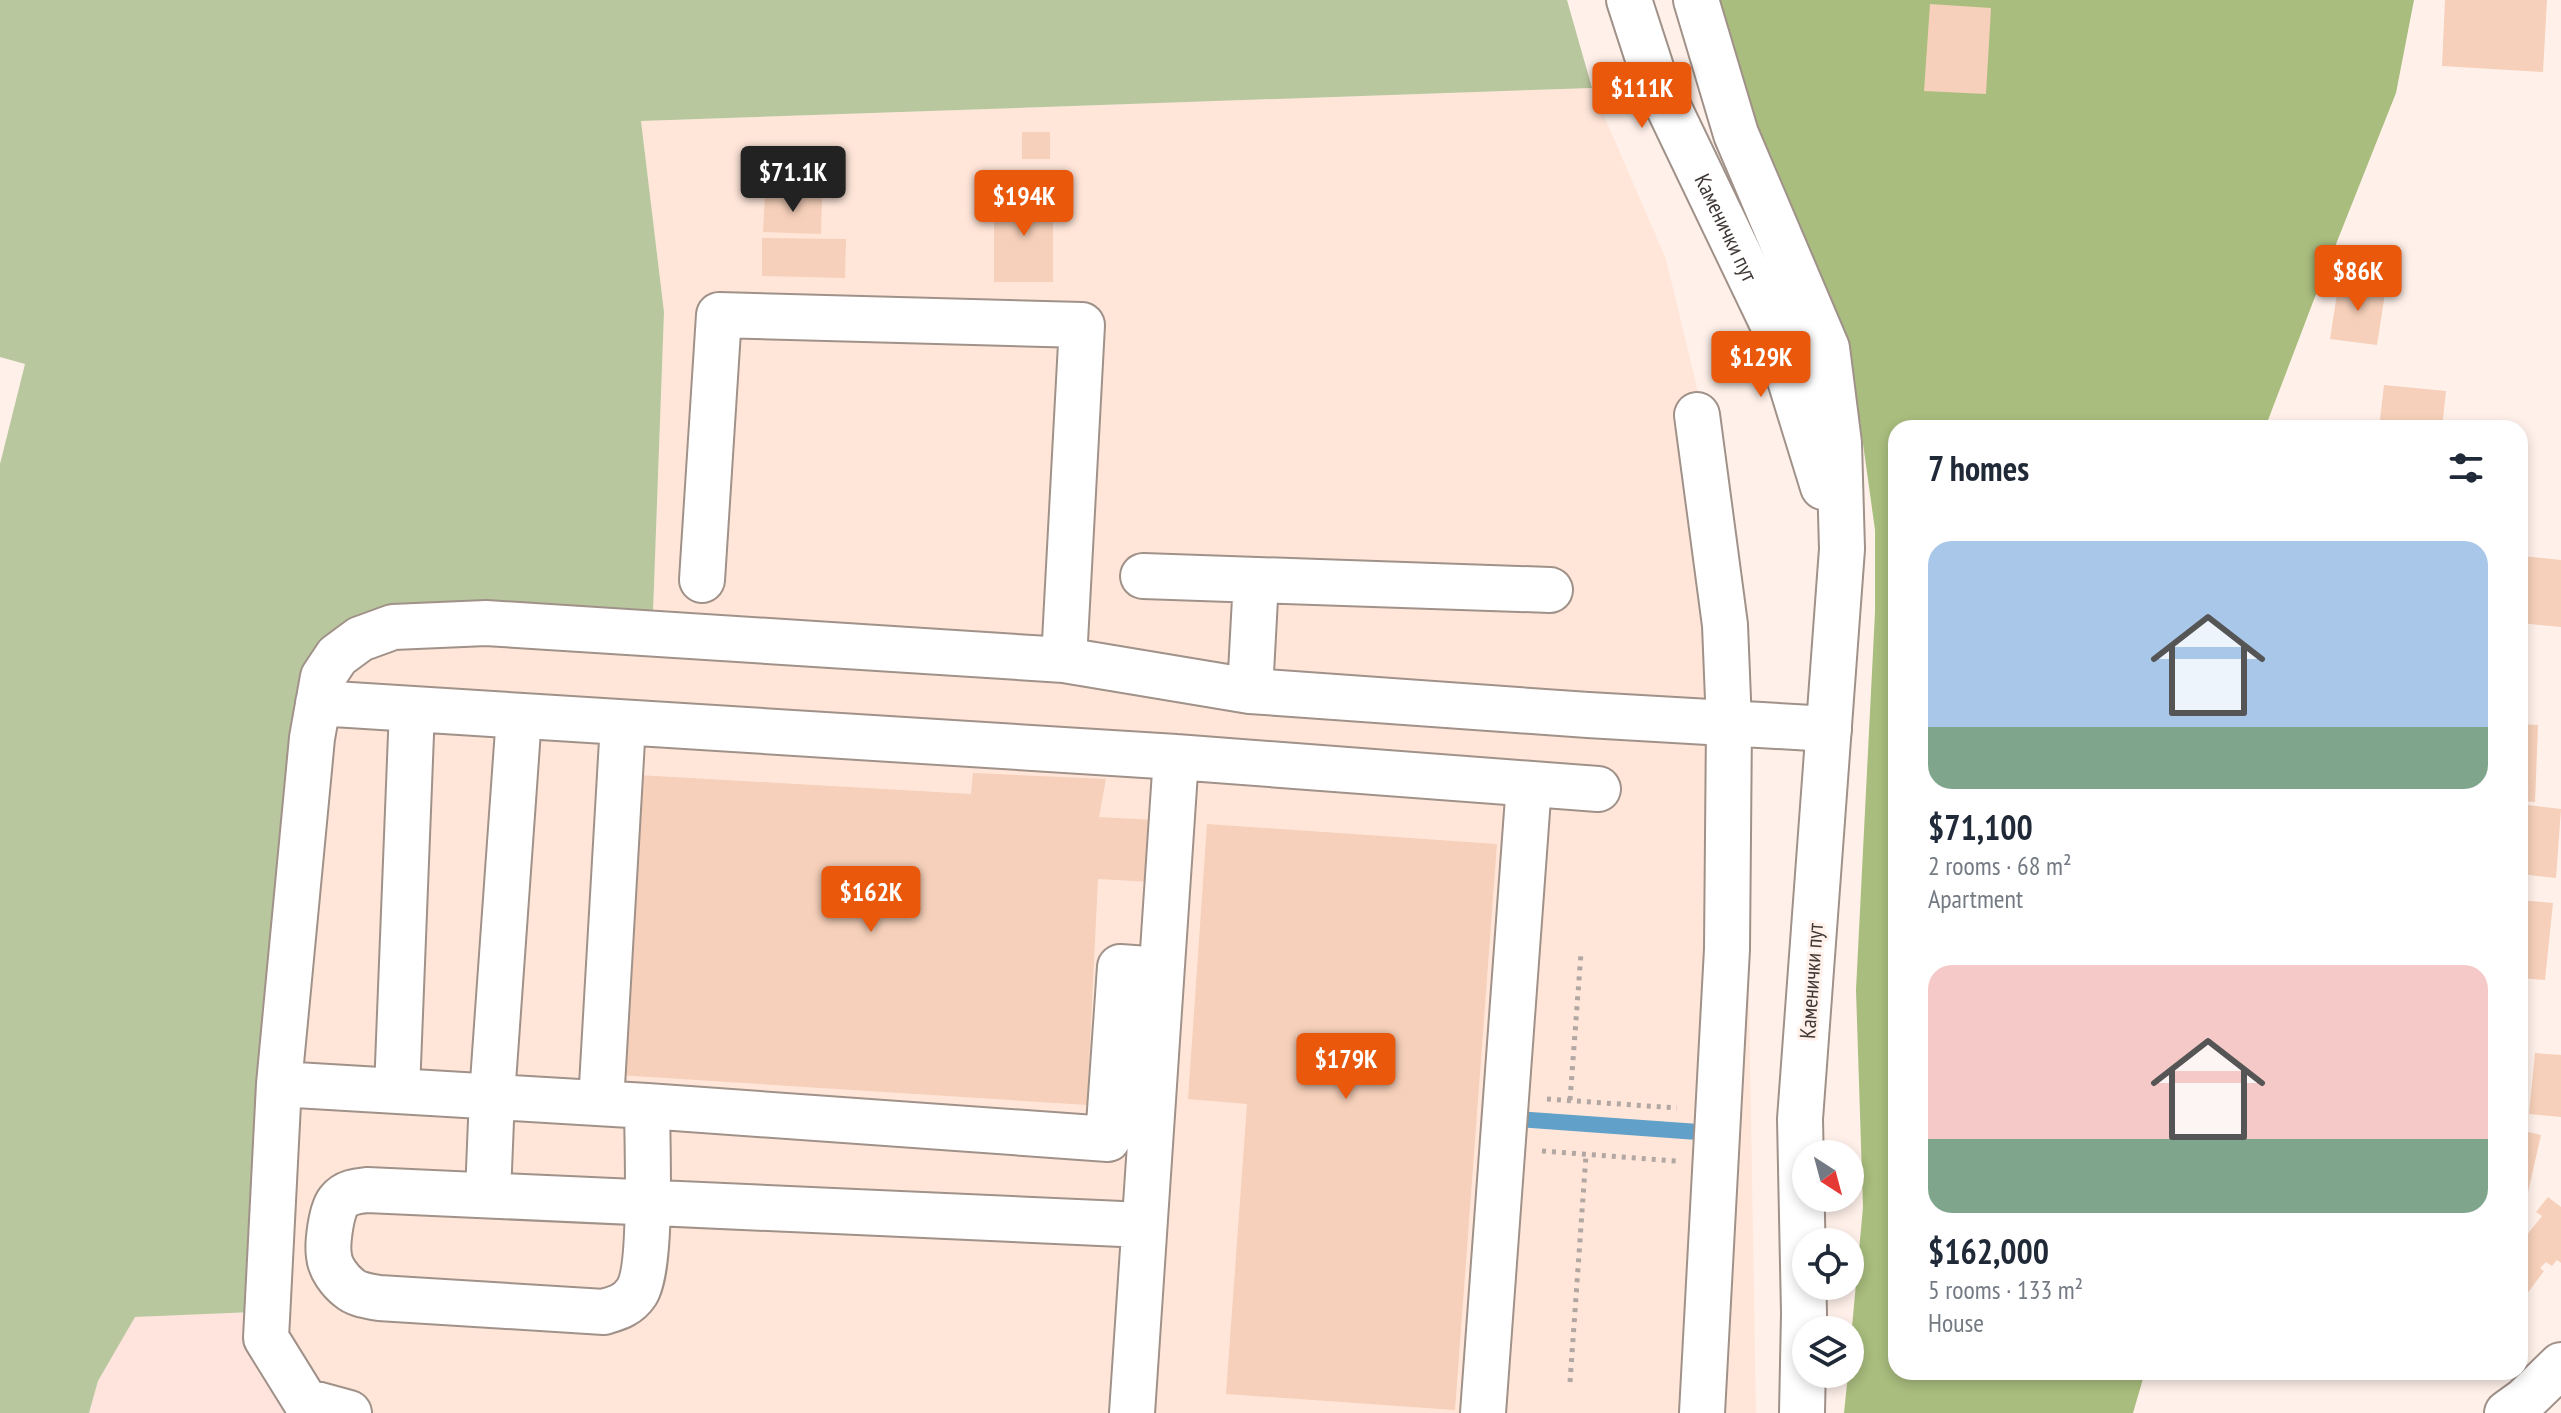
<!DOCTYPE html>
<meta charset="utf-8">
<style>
:root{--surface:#fff;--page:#f6f6f7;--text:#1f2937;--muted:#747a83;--accent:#ea580c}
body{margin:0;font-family:"PT Sans Narrow",sans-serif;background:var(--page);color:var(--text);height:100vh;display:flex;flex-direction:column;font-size:30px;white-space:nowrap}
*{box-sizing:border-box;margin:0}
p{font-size:26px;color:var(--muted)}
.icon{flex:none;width:44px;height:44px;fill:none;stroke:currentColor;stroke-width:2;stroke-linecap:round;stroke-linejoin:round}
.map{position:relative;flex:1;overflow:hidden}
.details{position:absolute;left:1888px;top:420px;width:640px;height:960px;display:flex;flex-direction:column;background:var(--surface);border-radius:24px;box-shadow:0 4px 12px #0003}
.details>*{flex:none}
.needle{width:52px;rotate:144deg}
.buttons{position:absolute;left:1792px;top:1140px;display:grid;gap:16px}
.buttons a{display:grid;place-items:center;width:72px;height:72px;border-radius:50%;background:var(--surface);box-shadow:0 4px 12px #0003;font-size:40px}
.price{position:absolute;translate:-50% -68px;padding:0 18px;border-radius:8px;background:var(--accent);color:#fff;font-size:26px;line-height:52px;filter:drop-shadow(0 2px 4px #0008)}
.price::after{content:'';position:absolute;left:50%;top:48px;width:24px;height:18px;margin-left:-12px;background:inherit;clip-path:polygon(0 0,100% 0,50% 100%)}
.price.on{background:#222;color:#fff}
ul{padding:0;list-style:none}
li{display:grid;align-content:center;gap:16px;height:424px;padding:0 40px}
li span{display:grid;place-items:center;height:248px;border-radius:24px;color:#555}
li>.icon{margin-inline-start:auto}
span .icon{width:144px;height:144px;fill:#fffc;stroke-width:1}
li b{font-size:34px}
h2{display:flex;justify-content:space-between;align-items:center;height:96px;padding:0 40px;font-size:34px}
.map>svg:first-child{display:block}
.built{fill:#ffe6d9}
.industrial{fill:#fee4dd}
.green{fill:#b9c79e}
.forest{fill:#a9bd7e}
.water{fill:#61a0c8}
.building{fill:#f6d0ba}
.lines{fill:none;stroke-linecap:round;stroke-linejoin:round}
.minor-casing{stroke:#a09189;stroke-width:48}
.major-casing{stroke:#a09189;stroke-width:48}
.path{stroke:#b2a7a2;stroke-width:5;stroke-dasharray:4 6;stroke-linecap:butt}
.minor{stroke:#fff;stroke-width:44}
.major{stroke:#fff;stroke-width:44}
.labels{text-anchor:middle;stroke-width:6;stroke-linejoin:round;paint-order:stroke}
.street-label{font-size:22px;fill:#3f3835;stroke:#fff1ea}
</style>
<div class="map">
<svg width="2561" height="1413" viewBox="0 0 2561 1413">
<rect width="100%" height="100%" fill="#fff1ea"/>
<path class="built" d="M1592,88L1666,259L1742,575L1756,1413H302L251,1348L301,672L358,614L653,613L664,312L641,121Z"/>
<path class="industrial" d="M254,1312L302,1413H89L98,1381L134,1317Z"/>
<path class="green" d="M0,0H1567L1592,88L641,121L664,312L653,613L358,614L301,672L254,1312L135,1317L98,1381L89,1413H0V464L25,364L0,357Z"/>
<path class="forest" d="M1701,0H2414L2396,93L2313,302L2265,428H1896V1372H2145L2133,1413H1844L1848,1374H1850V1349L1863,1207L1856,990L1875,612V530L1860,422L1847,349Z"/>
<path class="water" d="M1516,1111L1699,1124L1697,1140L1516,1127Z"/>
<path class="building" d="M2445,0H2547L2543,72L2442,66Z
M1930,4L1991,8L1986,94L1924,91Z
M1022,132H1050V159H1022Z
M765,194L822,197L821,234L763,232Z
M994,194H1053V282H994Z
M762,238L846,239L845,278L762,276Z
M2339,281L2386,287L2377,345L2330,339Z
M2384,385L2446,391L2442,428H2379Z
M2523,556L2561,560V627L2520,623Z
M2520,724L2538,725L2535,802L2520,801Z
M973,773L1106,779L1099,817L1155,820L1152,882L1098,879L1087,1105L618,1075L638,775L971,794Z
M2520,804L2561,809L2556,878L2520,874Z
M1207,824L1497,844L1455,1410L1226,1394L1247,1104L1188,1099Z
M2520,900L2553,903L2545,980L2520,978Z
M2535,1053L2561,1055V1117L2529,1114Z
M2520,1130L2541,1135L2526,1201L2520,1200Z
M2548,1197L2561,1207V1263L2557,1260L2552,1266L2546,1262L2540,1268L2544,1271L2526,1295L2520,1291V1239L2522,1241L2542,1216L2536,1212Z"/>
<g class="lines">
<defs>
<path id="minor" d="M1697,415L1725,625L1729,724L1727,949L1702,1413
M1143,576L1550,590
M702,580L719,315L1082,325L1064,660
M1250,691L1256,580
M318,703L1176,757L1598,789
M279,1084L647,1106L1108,1139L1120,967L1161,970
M397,1090L412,709
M601,1103L623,723
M647,1106C647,1141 653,1269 636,1293C628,1305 617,1308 604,1312L379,1298C369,1296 357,1295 349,1288C340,1281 330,1268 329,1256C327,1245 331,1209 339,1201C346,1192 357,1191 367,1190L1144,1225
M488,1194L492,1096L519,716
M349,1413L305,1401L266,1338L279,1084L312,738L323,677L337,656L360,639L393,627L486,623L1064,660L1250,691L1588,715L1829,729
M1132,1413L1176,757
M1483,1413L1529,784
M2507,1413L2525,1400L2561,1365"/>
<g id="major">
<path id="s1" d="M1629,0L1654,77L1773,325L1823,487"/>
<path d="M1696,0L1736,134L1827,348L1839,443L1842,549L1800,1119L1804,1313L1802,1413"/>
</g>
</defs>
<use href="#minor" class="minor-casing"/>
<use href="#major" class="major-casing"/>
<path class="path" d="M1547,1099L1677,1108
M1570,1100L1581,953
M1542,1151L1676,1161
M1570,1382L1586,1155"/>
<use href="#minor" class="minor"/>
<use href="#major" class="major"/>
</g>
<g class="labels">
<g class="street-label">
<text dy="8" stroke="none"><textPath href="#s1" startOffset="248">Каменички пут</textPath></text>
<text transform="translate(1811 981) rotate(-86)" y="8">Каменички пут</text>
</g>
</g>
</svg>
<div class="buttons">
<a><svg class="needle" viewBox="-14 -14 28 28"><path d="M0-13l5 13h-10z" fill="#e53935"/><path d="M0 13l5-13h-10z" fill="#747a83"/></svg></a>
<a><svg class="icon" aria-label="locate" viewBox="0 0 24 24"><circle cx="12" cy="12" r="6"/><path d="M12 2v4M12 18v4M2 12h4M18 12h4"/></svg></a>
<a><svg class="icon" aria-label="layers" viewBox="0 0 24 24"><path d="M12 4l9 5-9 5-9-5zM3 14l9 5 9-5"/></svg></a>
</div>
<b class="price" style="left:1642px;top:130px">$111K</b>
<b class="price on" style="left:793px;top:214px">$71.1K</b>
<b class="price" style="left:1024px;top:238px">$194K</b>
<b class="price" style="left:2358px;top:313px">$86K</b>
<b class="price" style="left:1761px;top:399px">$129K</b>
<b class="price" style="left:871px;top:934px">$162K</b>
<b class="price" style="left:1346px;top:1101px">$179K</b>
<section class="details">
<h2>7 homes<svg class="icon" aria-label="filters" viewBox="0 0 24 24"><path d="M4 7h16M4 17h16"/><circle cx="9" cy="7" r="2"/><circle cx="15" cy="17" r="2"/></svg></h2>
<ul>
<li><span style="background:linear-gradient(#a9c7e8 75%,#7fa58c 0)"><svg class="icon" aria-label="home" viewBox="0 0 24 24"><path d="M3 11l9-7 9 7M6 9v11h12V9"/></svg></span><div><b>$71,100</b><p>2 rooms · 68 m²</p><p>Apartment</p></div></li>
<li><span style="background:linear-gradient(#f6c9c9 70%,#7fa58c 0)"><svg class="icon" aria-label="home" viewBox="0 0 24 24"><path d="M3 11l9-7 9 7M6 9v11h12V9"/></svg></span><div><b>$162,000</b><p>5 rooms · 133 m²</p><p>House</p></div></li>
</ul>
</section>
</div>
